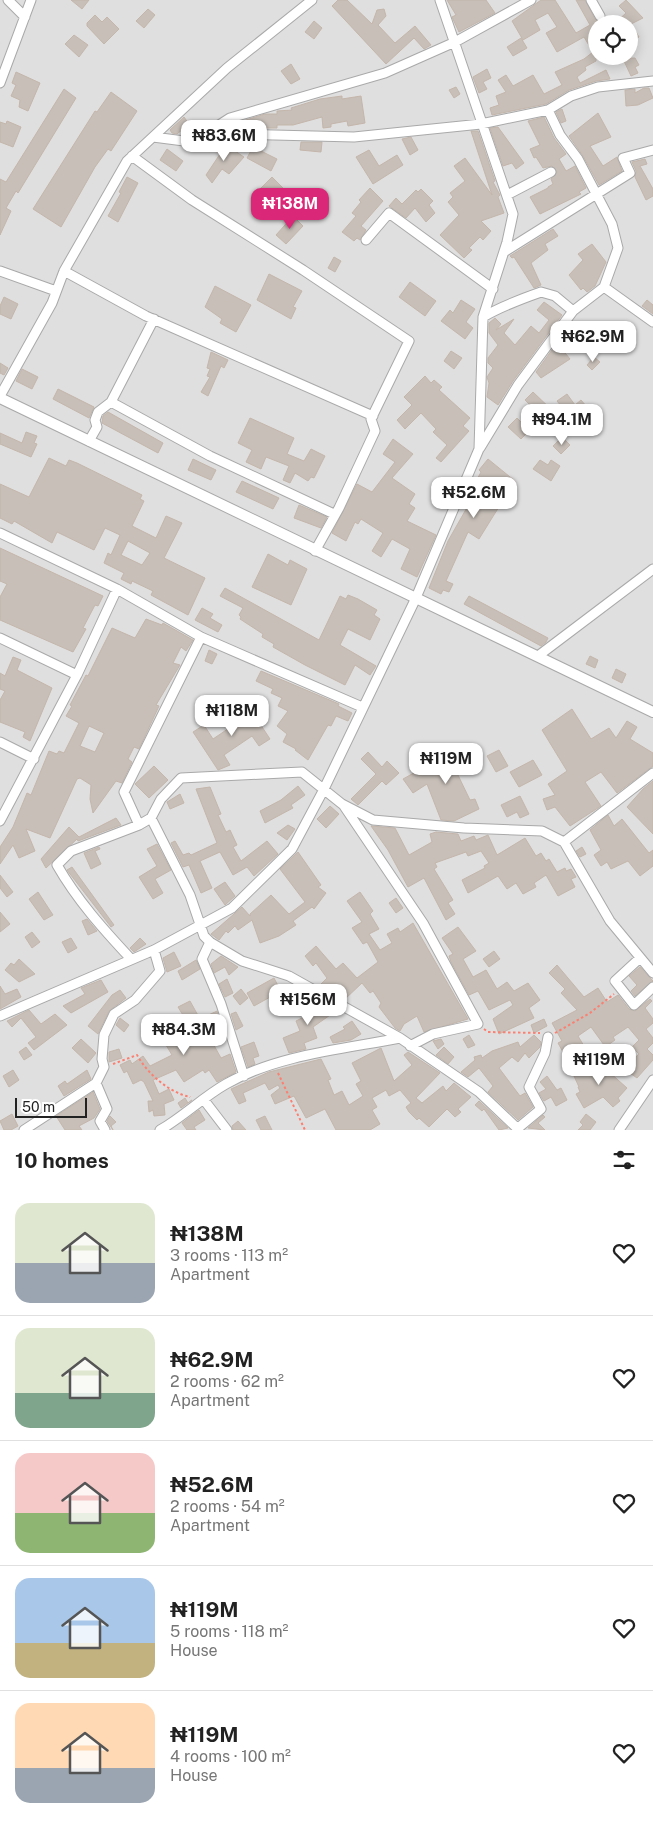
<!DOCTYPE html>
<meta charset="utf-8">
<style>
:root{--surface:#fff;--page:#f6f6f6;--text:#222;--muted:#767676;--line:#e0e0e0;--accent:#db2777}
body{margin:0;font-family:"Public Sans",sans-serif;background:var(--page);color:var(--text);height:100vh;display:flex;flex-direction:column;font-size:19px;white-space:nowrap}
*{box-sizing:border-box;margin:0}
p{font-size:16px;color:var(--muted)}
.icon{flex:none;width:28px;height:28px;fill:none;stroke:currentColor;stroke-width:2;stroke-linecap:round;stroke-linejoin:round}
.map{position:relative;height:1130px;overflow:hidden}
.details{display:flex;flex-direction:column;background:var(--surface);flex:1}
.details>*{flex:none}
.fabs{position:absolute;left:588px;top:15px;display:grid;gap:10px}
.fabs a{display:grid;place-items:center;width:50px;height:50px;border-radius:50%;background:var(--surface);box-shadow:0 2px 12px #0003;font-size:25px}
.scale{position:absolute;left:15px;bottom:12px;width:72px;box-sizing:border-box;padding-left:5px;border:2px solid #222;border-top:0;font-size:14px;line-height:18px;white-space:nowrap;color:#222;-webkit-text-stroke:4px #fff;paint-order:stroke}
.price{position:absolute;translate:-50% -42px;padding:0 11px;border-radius:10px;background:#fff;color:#222;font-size:16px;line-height:32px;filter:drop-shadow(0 1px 2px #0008)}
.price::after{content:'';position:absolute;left:50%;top:30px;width:15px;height:11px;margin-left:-8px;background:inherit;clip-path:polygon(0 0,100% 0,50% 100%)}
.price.on{background:var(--accent);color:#fff}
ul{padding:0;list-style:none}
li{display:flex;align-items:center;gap:15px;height:125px;padding:0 15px}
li+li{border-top:1px solid var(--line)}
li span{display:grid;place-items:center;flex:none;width:140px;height:100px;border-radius:15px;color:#555}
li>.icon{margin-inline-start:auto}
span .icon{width:60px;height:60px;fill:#fffc;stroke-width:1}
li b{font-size:21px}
h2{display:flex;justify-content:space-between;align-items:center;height:60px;padding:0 15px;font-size:21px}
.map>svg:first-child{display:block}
.residential{fill:#e0dfdf;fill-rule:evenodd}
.building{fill:#c7bfb8;stroke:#c4b6ab;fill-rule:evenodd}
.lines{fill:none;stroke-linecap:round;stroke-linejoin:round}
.minor-casing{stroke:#a9a9a9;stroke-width:11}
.tertiary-casing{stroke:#a9a9a9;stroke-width:12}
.path{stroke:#fa8072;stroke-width:2;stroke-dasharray:2.5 2.5;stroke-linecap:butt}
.minor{stroke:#fff;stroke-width:9}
.tertiary{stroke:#fff;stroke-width:10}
</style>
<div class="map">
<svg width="653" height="1130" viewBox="0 0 653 1130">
<rect width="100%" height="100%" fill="#f2efe9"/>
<path class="residential" d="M0,0H653V1130H0ZM596,24H629V56H596Z"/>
<path class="building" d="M71,0H89L82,9Z
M338,0H347L372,24L377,10L384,9L386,16L378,25L395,43L415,26L431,45L424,49L414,38L386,64L332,6Z
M447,0H486L495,13L459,32L452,17L456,15Z
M541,0H555L576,33L590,25L576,0H585L595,19L601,24H596V61L585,67L586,70L577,77L580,83L606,70L610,79L596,81L569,90L546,104L492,115L490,108L499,105L496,96L506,92L498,80L506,75L513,86L533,75L544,94L562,85L555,72L584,59L593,52L584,37L557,52L546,33L557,27L548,13L535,20L540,30L523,40L512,21Z
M626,0L643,18L631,24L639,37L634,40L629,37V24H614L626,13L619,6Z
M148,9L155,15L144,28L136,21Z
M95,15L102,22L107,17L119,29L104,44L87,26V23Z
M314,21L322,28L314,39L305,32Z
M74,35L88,45L79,57L65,44Z
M521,38L527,48L513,56L507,47Z
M632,58H635L639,65L635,67L638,73L631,76L624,61Z
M291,64L300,79L291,84L281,71Z
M487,69L491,78L483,82L487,89L479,93L473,77Z
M16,72L40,83L28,111L19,107L20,100L11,96L16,85L12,83Z
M456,87L460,94L454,98L449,90Z
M644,88H649L653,98L638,105L626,106L625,90L635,89V93Z
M64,89L76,98L18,193L16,191L6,208L11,211L0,235V179L6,182Z
M111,92L137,111L111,151L108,149L95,167L61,227L33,209L95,111L97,112Z
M342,96V99L361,96L365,123L348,126L347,121L331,124V127L323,128L322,117L293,125H277V128H236L233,124L265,114H277V111L292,110L291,108L320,99Z
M562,109L566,121L561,123L556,112Z
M598,113L611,137L590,146L603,166L617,157L622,171L599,185L583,156L569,136Z
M184,117L189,124L177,134L172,133L170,130Z
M544,117L554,138L566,154L559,159L566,171L575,166L586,188L579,192L581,194L540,214L530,197L548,188V187L553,184L551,179L557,172L552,166L543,168L536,157L534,158L530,149L540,145L528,121Z
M7,121L21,127L13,147L0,142V122L6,124Z
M498,127L524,163L516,169L512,163L503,166L490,128Z
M471,131H478L495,181L493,182L500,195L498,197L504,213L481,221L491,231L483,240L480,237L469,248L472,250L464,258L440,235L459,215L448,202L453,197L450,193L465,181L454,166L465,158L492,195Z
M411,137L418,150L410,155L402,139Z
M301,142H322L321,152L300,150Z
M223,143L244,157L229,174L222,169L212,183L206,175L220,154L217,152Z
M253,147L277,159L271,171L247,158Z
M167,149L183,161L176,171L160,160Z
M369,150L379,166L397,155L403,165L373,184L356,157Z
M645,159L647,164L640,166L653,189V196L646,200L635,177L636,171L632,162Z
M127,177L138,183L118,222L108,216L121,193L119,192Z
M272,177L288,193L266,214L251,198Z
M370,188L383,201L361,226L366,230L360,240L357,238L354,241L342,232L356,216L352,213L361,202L359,200Z
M421,189L433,201L429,205L435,213L426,222L415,208L406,218L389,206L396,198L402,204L416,190L418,192Z
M293,216L303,226L286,244L276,235Z
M553,229L558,236L545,244L548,250L531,263L541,285L534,288L514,257L512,258L510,256Z
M592,244L606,262L595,286L587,292L583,288L581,290L569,275L583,260L578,254Z
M334,257L341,261L335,272L328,268Z
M269,274L302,291L293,307L296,308L291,319L257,300Z
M410,282L436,301L425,316L399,297Z
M215,286L251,305L236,332L220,323L222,319L205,307Z
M4,297L18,304L11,319L0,314V306Z
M461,300L475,309L466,322L473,328L465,339L441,321L450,310L453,313Z
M647,300L653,305V314L642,306Z
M544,302L562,315L513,381L498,405L487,397L489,383L487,377L493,368L488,363V358L498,345L489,333V323L495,318L501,324L496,330L514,319L504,333L515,345L531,326L539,333L549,320L537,310Z
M557,343L570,359L541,378L536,372Z
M451,351L462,358L454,369L444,361Z
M211,352L228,360L224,368L221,366L208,396L201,392L210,377L207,376L210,369L207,368Z
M594,357L600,362L592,370L587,365Z
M0,363L8,368L4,375L0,373Z
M22,369L38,377L32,389L16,381Z
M425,376L431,383L434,380L442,387L439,390L470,418L463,426L469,431L441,462L436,458L447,445L433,432L436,429L421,413L405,429L397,420L412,405L404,397Z
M58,389L94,407L89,418L53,399Z
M533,392L554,412L545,421L549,424L539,434L532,428L521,439L508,427L517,418L521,422L533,408L525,400Z
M567,394L575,405L581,400L592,413L578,426L557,401Z
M108,412L163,443L158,453L102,423L103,416Z
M250,418L294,438L287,454L304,461L311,449L325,456L314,478L311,477L308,481L295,473L290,483L283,480L289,466L266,457L261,469L246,462L252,450L238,443Z
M26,432L37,436L34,443L37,444L31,457L0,444V433L22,443Z
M562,437L570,445L561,454L553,446Z
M393,439L413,454L392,478L415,494L409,504L415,508L407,521L436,535L417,577L401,569L410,549L392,539L381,557L372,551L383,533L361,519L358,524L355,522L346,541L332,533L357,484L372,492L395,462L383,454Z
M49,458L66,466L69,460L77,463L142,495L140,499L144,501L132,526L156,538L166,516L182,523L164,558L205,578L188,615L151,595L153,591L132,581L131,584L121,579L124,573L104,563L108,553L111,555L120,535L105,528L94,550L57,532L52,543L14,521L12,524L0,518V484L29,497ZM128,541L150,553L142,565L121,555Z
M193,459L216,470L211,480L188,470Z
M488,459L515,481L479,539L468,532L446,581L453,584L449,592L443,590L441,594L429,588L448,541L477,490L473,487L481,472L479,470Z
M540,460L548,465L551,460L560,466L551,481L533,469Z
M242,481L279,498L273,509L236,492Z
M299,505L327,517L321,528L294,518Z
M0,548L103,596L98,606L95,605L83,628L86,629L73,652L0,620V597L7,584L0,581Z
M268,554L288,565L290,560L307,569L291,605L252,587Z
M225,588L319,640L340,596L346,599L348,595L358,599L377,610L374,615L380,619L370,640L348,629L340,645L376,666L370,675L355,665L345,685L305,665L273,647L274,644L262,637L263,634L240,619L241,617L239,615L243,608L220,596Z
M469,596L548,638L546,642L541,646L464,604Z
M202,608L213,614L210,618L222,625L218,632L195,620Z
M146,619L162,625L163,623L193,640L186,651L181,647L173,663L180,665L156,705L159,706L139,749L134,747L128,759L132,762L122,783L116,781L93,813L90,799L91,785L80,778L77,779L50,838L26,829L35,851L19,858L13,845L0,864V847L13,827L27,793L31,795L49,751L57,754L59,751L64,753L79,723L66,716L72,706L70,705L86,675L88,676L112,628L135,638ZM89,726L104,733L95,752L80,746Z
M209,650L217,654L212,664L205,661Z
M590,656L598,660L595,668L586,664Z
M13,657L21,660L17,670L52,688L30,741L23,737L25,732L0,722V700L5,691L0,689V673L5,676Z
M616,669L626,674L622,683L612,678Z
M261,671L339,704L338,706L352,713L348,721L336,716L331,726L328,725L308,760L295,750L296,749L283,742L287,734L277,726L288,711L278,706L282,698L271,693L273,689L256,681Z
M247,704L270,739L259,746L252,736L224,755L230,765L218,770L193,732L204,725L213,739L241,720L235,711Z
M572,709L591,739L609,728L616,738L627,721L637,727L630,739L653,753V766L617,793L601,772L585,782L601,806L570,826L555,807L547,810L543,799L555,795L548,784L567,771L542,730Z
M466,744L475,761L456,771L470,800L475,799L479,809L454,821L441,820L427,784L413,793L403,779Z
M499,750L508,766L496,772L487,756Z
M368,752L382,767L387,761L399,773L386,785L382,781L358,805L351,799L376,774L361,759Z
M533,760L542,775L519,787L510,772Z
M154,766L168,780L149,798L135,784Z
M653,781V834L627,807L643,789Z
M298,786L305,795L291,805L293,808L265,823L260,811L281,800Z
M210,787L221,814L218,815L226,832L230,830L237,845L233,847L241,861L267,841L278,854L254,876L247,867L233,875L220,852L200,861L212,888L201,893L189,865L183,867L171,843L175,841L183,855L189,853L191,855L217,843L196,789Z
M180,794L184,803L170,809L167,802Z
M520,796L529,814L520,818L517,812L507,817L501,805Z
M330,806L339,814L326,828L317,819Z
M608,815L614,826L622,819L649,853L653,850V866L640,876L628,861L611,869L607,862L601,866L594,855L601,850L590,830Z
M116,818L121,825L78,841L77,839L46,868L41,859L69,827L79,837Z
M288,825L295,829L287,840L277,833Z
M371,826L395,828L409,855L432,842L430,834L436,832L458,834L461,841L474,836L476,840L488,835L497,855L525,838L536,856L541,853L546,861L549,859L557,872L565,868L566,871L571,869L576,877L571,879L575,887L558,896L546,875L534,883L536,887L523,894L516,883L507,889L498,876L468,893L462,880L485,868L484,866L489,863L481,851L468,856L466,852L435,863L437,867L434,869L453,900L448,903L455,914L446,920L424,878L408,887L388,850Z
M157,844L171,870L155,879L163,893L153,899L139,877L157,866L147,849Z
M99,847L100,849L95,851L101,864L91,869L84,853Z
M582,847L586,854L580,857L576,851Z
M298,852L321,885L318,887L326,893L314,909L312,907L293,921L296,925L279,936L260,943L252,920L238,930L235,926L228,933L226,931L219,940L211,934L242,907L250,916V914L271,895L289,914L305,902L280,869Z
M72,867L114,925L111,927L70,874L67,870Z
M0,875L13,892L7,897L0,888Z
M225,882L235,896L225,905L214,889Z
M38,892L53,915L44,920L29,899Z
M360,892L373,911L370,914L379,929L369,934L380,950L392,943L387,934L398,928L400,932L413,923L468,1019L424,1032L417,1016L404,1024L400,1031L395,1028L379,1007L381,1003L373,991L370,993L362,983L344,1000L319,986L327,978L316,963L313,966L305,956L316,946L336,969L343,963L357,978L378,962L367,942L363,944L352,928L362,922L347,901Z
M396,898L403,908L396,913L389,903Z
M0,912L10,924L0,932Z
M87,919L97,931L88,935L82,921Z
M458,927L476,951L463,959L473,977L486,970L497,989L507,982L514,991L528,983L540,1000L529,1008L534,1018L499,1034L493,1019L513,1005L510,1000L489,1010L478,991L469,995L451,962L449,956L453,954L442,938Z
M32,932L40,942L32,948L25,937Z
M71,938L77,948L68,953L62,942Z
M140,938L146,944L134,952L130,948Z
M494,951L500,959L489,967L483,959Z
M174,952L181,966L167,972L163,958Z
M221,956L238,967L229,975L225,967L214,973L211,964Z
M19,959L35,974L19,982L5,970L11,963L14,965Z
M196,960L200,969L182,980L178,971Z
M557,965L584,997L598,988L607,1002L618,995L629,1009L635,1011L650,999L652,1001L645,1008L653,1019V1023L646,1029L653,1038V1043L647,1049L653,1055V1060L637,1078L597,1050L604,1045L591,1027L578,1036L584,1046L577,1051L574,1046L563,1052L558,1043L562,1041L552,1023L577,1010L561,993L565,989L549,973ZM628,1027L639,1040L632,1047L639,1054L625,1067L608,1045L615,1040L613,1037Z
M640,967L653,981L635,996L631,991L637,985L629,976Z
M274,978L287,1003L279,1008L272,996L254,1006L247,993Z
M227,979L233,993L225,997L219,984Z
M101,980L108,992L71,1013L63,1006L85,994L81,988Z
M0,986L5,994L17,989L21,997L0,1009Z
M241,989L248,998L240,1005L233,996Z
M120,990L126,998L109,1011L98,1034L88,1026L112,995Z
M309,995L330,1006L333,1013L313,1027L317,1038L304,1043L306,1049L289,1053L283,1038L300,1031L296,1021L316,1011L305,1001Z
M190,1001L200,1019L217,1011L224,1034L211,1040L221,1058L230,1054L236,1072L217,1082L209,1070L205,1073L203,1070L184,1082L176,1070L153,1080L159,1094L169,1089L174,1100L164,1104L165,1115L154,1116L153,1110L149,1112L148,1101H153L144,1082L141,1080L133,1084L127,1071L124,1073L120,1065L130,1060L132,1064L143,1056L150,1066L172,1055L160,1035L186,1020L178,1007Z
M29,1010L41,1024L55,1014L67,1025L34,1050L28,1043L36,1037L21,1018L12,1027L7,1021Z
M236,1012L243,1026L236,1030L231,1014Z
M120,1018L129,1025L124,1032L116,1025Z
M544,1019L547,1026L534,1033L531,1025Z
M352,1021L361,1034L351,1040L333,1043L330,1037L345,1029L343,1027Z
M469,1035L475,1045L468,1048L463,1039Z
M534,1035L541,1042L540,1047L529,1058L525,1053L518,1062L512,1057L499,1068L520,1096L525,1093L533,1107L518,1120L488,1092L493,1086L479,1068L468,1077L461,1072L475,1060L474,1057L481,1055L482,1058L492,1051L518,1042L520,1047Z
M81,1039L96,1053L88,1063L72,1048Z
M441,1039L444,1044L438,1049L433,1041Z
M254,1042L259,1056L253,1058L255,1064L248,1067L241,1047Z
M26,1047L32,1055L24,1060L19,1052Z
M444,1047L454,1057L448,1064L436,1055Z
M381,1048L394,1081L412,1065L404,1055L408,1052L440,1073L416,1098L422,1103L443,1086L446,1091L454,1083L471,1097L458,1109L461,1112L455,1117L447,1109L429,1127L419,1118L417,1120L409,1112L406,1107L411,1103L400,1090L389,1096L386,1090L372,1098L377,1107L372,1110L380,1124L370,1130H336L325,1109L306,1118L294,1096L275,1104L271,1095L280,1088L278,1085L269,1090L265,1083L243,1093L246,1101L239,1104L231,1089L269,1072L321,1059L331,1079L328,1080L334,1095L342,1091L349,1105L363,1096L356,1084L361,1081L352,1063Z
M119,1049L122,1058L109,1062V1052Z
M599,1063L627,1088L618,1098L620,1101L613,1107L603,1097L584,1108L576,1094L580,1092L578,1087H579L574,1076Z
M13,1070L19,1080L9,1087L3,1076Z
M87,1070L91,1079L64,1096L58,1086L65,1081L67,1084Z
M547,1076L557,1090L561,1088L567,1100L556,1106L551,1097L544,1101L539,1093L546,1089L540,1082Z
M93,1092L100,1109L94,1118L79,1126L82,1130H65L56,1116Z
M185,1098L188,1103L192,1100L181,1108L178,1103Z
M479,1101L508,1128L499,1130L484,1109L482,1111L475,1105Z
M199,1110L205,1120L194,1127L196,1130H187L182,1123Z
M12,1114L18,1126L11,1130H4L0,1121Z
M586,1114L596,1122L590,1130H578L583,1125L580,1122Z
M543,1115L545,1117L538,1123L545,1130L528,1128Z
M110,1116L116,1122L111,1126L113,1130L107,1121Z
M265,1116L272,1130H261L256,1120Z
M238,1121L246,1130H233L232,1126Z"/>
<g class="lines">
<defs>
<path id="minor" d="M8,0L25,17
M591,0L600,16
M0,83L31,0
M216,127L235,134L354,137L481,124L548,110L571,96L598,87L653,81
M153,137L184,141L216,127L230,118L385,73L455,42L531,0
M132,156L192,200L303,270L409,341L371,419L375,431L339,508L315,551
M507,195L551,172
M366,240L389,213L493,289
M504,252L630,173L623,158L653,150
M0,271L56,291
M64,271L146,316L373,416
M604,287L653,322
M483,317C502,306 521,299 541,292L555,296L573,311
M154,319L111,402L210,456L334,514
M0,396L52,303L64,271L127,161L227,68L312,0
M89,441L97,427L95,420L98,412L111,402
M480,448L518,385L573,311L604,287L618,248L612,224L578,159L560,135L548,110
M0,533L117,589L201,637L362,707
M201,637L124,792L139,825L151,818L161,799L181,778L302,772L342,804L373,820L464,828L542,831L564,842L610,921L653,973
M0,638L77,675
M538,656L653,569
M0,742L34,759
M344,806L423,923L478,1024L433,1034L410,1046
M151,818L190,895L204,936L210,942L242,961L289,976L400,1038L479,1092L519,1130
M0,821L77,675L117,589
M564,842L653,773
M210,942L202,959L221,1004L244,1076
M640,958L615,981L634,1005L653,987
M131,959C103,929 77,900 57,865L71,851L139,825
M0,1016L154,950L232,908L292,849L323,791L415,600L479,449L483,317L507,242L513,214L440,0
M96,1083L107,1109L100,1121L105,1130
M204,1100L227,1130
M517,1129L541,1109L529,1087L545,1053L548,1037
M24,1130L96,1083L104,1067L102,1059L104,1035L114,1014L135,1000L160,971L154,950
M160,1130C183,1117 203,1097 226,1084C277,1055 343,1049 400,1038
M619,1130L653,1080"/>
<path id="tertiary" d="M0,398L653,712"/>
</defs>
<use href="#minor" class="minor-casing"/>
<use href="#tertiary" class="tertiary-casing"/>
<path class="path" d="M484,1029L488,1032L540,1033
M555,1033L590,1013L614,994
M113,1064L137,1055C148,1074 168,1092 190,1097
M278,1073L305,1130"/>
<use href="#minor" class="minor"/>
<use href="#tertiary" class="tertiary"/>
</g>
</svg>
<div class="fabs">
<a><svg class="icon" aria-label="locate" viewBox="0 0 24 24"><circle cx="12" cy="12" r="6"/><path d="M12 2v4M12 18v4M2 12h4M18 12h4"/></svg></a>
</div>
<div class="scale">50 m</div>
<b class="price" style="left:224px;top:162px">₦83.6M</b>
<b class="price on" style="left:290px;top:230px">₦138M</b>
<b class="price" style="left:593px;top:363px">₦62.9M</b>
<b class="price" style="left:562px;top:446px">₦94.1M</b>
<b class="price" style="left:474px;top:519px">₦52.6M</b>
<b class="price" style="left:232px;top:737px">₦118M</b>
<b class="price" style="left:446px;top:785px">₦119M</b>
<b class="price" style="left:308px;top:1026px">₦156M</b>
<b class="price" style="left:184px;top:1056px">₦84.3M</b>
<b class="price" style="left:599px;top:1086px">₦119M</b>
</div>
<section class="details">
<h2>10 homes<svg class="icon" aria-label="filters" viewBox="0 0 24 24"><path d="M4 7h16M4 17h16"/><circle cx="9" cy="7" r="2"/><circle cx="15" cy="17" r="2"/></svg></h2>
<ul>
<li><span style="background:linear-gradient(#dfe7d0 60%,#9aa5b1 0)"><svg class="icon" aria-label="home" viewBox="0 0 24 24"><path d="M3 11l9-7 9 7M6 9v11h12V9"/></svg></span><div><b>₦138M</b><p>3 rooms · 113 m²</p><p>Apartment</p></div><svg class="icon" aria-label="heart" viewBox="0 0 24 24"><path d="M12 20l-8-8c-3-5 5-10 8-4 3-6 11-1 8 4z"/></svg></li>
<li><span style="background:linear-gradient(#dfe7d0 65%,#7fa58c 0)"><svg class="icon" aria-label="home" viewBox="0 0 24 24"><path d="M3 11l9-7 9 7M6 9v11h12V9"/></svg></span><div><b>₦62.9M</b><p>2 rooms · 62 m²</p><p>Apartment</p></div><svg class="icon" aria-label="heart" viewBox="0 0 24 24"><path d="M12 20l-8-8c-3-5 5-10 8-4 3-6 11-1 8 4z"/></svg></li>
<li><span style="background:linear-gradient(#f6c9c9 60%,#8fb573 0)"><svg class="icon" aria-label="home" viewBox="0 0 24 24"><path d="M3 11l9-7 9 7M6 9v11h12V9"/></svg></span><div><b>₦52.6M</b><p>2 rooms · 54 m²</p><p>Apartment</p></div><svg class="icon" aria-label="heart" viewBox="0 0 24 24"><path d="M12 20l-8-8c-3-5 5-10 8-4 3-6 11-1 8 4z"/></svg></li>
<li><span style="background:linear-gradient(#a9c7e8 65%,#c2b280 0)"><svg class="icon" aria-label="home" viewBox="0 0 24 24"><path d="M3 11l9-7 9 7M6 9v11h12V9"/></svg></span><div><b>₦119M</b><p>5 rooms · 118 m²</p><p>House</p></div><svg class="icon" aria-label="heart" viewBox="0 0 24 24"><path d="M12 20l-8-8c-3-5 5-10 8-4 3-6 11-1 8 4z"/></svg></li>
<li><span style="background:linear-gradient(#ffd9b3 65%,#9aa5b1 0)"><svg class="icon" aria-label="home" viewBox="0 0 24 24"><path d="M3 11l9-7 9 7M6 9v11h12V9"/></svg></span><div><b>₦119M</b><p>4 rooms · 100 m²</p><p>House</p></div><svg class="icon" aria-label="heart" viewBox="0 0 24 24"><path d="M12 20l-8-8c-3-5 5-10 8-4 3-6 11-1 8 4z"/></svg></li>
</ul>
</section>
